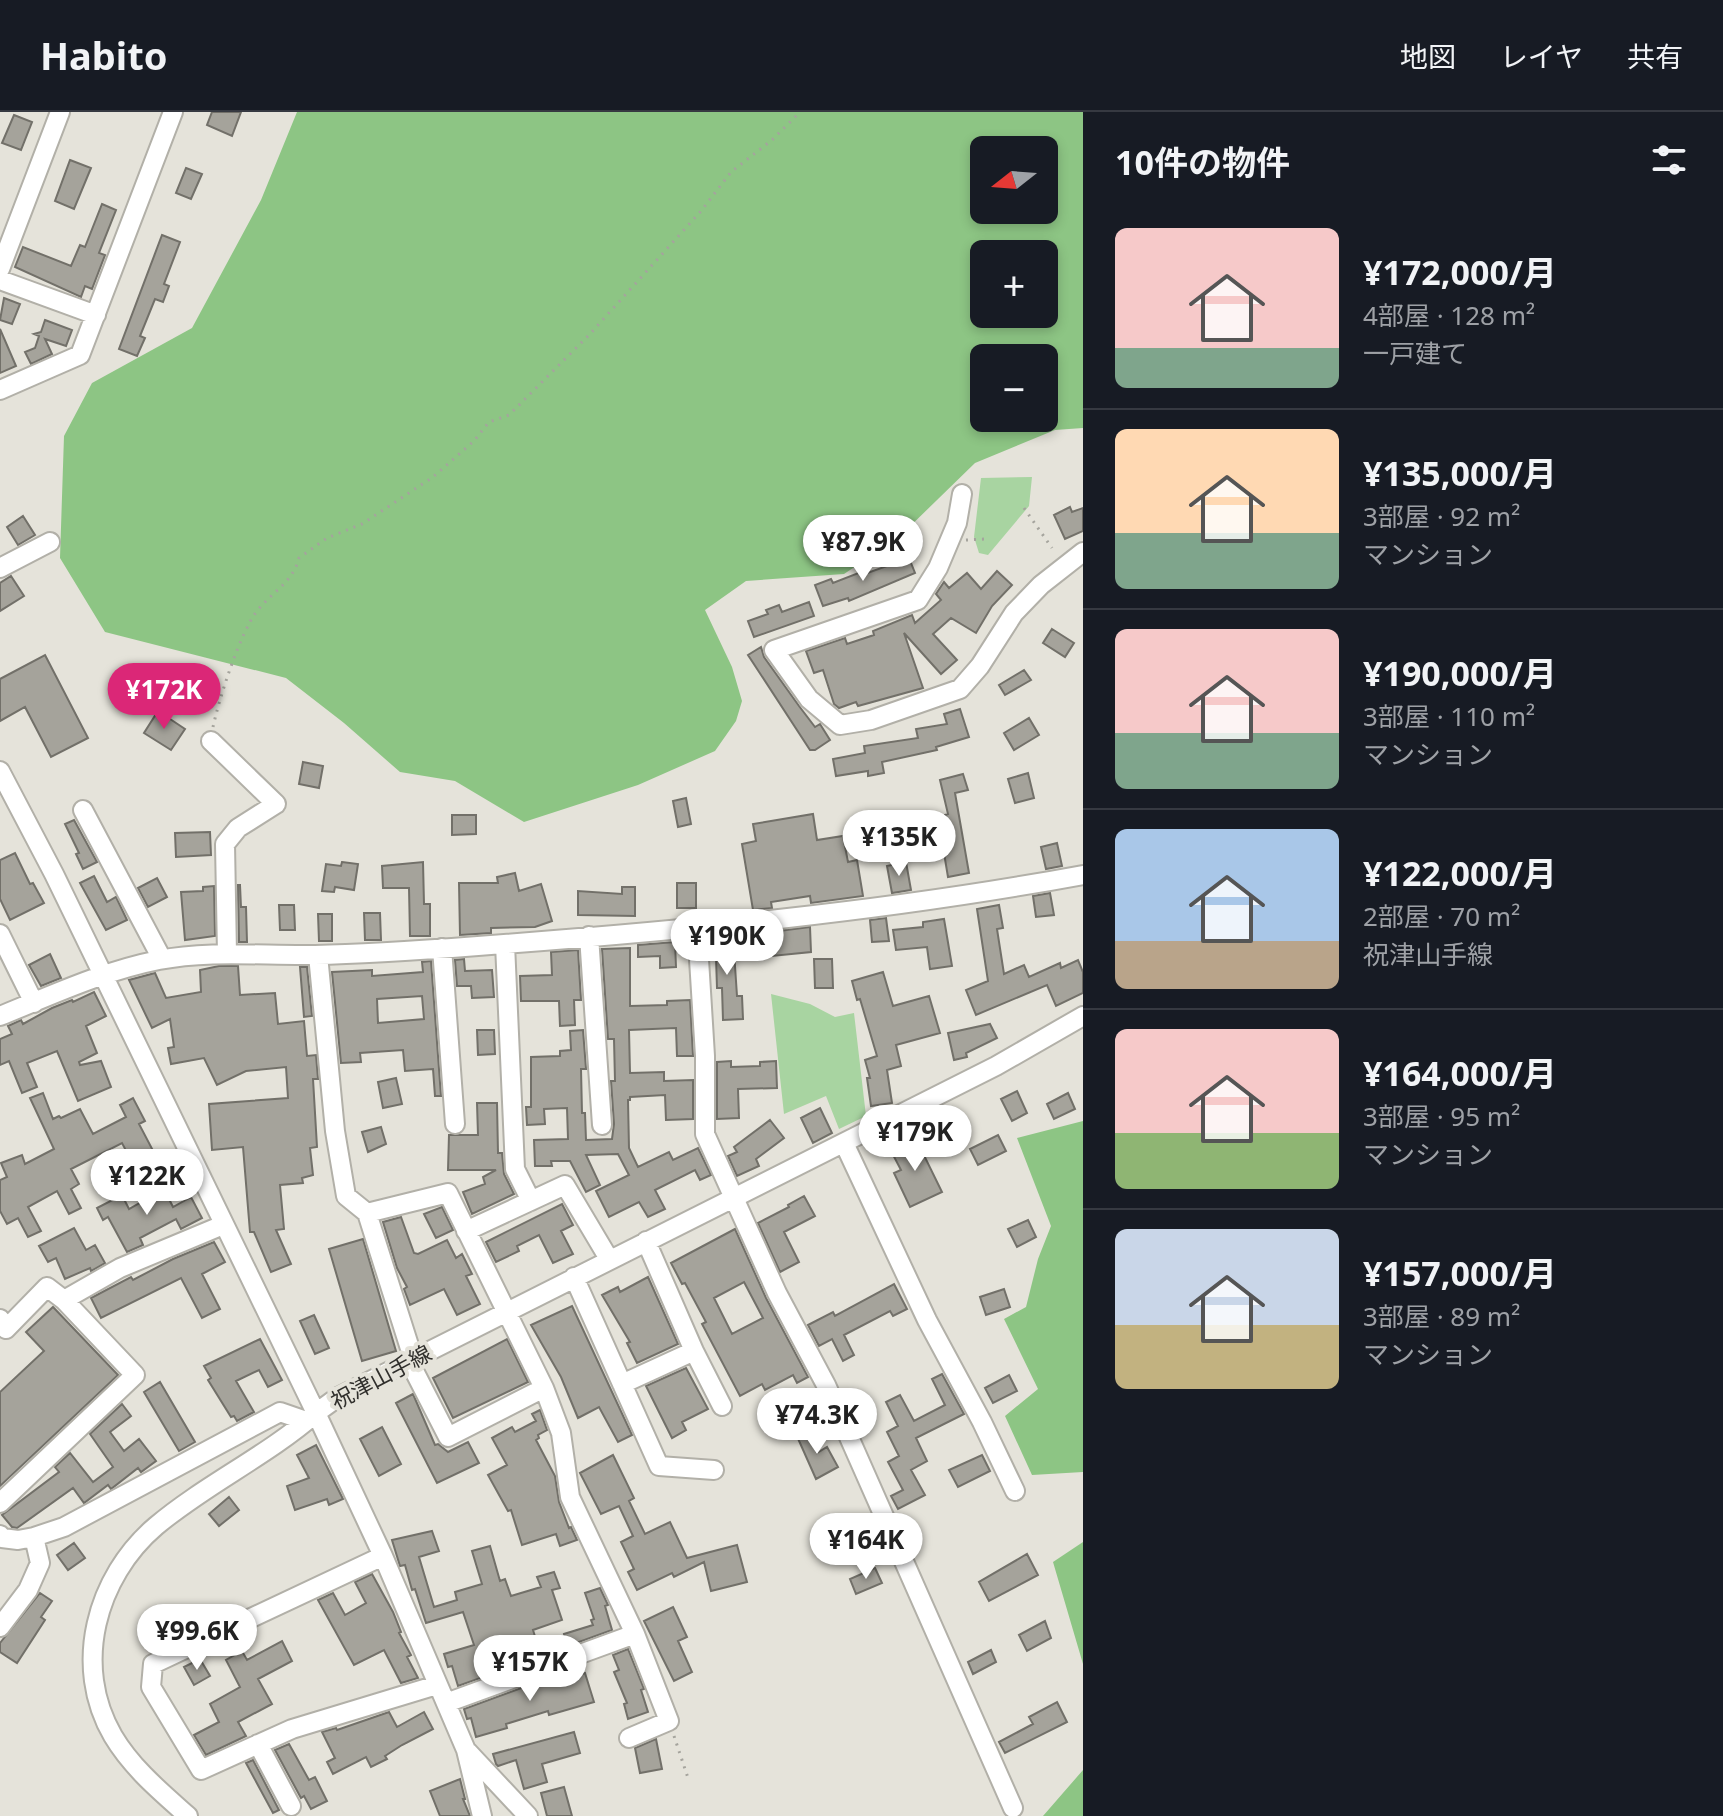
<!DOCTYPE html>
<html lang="ja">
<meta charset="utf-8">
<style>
:root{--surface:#171b24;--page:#20242c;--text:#f1f3f6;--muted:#9ea1a6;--line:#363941;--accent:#db2777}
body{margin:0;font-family:"Noto Sans","Noto Sans JP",sans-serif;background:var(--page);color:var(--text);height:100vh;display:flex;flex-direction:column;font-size:30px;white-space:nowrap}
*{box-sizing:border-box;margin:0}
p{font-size:26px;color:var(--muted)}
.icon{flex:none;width:44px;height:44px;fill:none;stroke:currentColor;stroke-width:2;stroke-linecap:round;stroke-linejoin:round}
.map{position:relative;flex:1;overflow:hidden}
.panel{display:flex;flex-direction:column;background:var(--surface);width:640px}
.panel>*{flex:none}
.needle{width:52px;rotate:253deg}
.controls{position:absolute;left:970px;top:24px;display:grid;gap:16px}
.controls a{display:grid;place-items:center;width:88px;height:88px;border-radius:12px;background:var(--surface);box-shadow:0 4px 12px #0003;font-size:40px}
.price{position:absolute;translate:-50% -68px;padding:0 18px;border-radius:28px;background:#fff;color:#222;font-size:26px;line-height:52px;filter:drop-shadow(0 2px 4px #0008)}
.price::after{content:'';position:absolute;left:50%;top:48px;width:24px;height:18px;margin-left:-12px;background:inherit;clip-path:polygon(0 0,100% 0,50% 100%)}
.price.on{background:var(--accent);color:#fff}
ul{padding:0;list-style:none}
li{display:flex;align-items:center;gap:24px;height:200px;padding:0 32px}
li+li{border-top:2px solid var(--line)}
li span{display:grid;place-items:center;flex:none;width:224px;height:160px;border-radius:12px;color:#555}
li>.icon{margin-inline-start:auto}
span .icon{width:96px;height:96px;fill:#fffc;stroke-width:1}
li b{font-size:34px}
h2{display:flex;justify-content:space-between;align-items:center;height:96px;padding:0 32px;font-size:34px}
header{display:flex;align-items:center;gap:48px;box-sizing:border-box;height:112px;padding:0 40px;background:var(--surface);border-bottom:2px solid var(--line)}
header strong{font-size:38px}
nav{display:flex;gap:44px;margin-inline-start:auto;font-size:28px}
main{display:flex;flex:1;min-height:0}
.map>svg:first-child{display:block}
.green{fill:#a8d4a1}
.forest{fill:#8dc584;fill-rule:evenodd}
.building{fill:#a5a39b;stroke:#727069;stroke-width:2;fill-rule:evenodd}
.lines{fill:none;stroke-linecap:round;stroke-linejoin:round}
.minor-casing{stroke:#b2b0a8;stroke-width:22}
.path{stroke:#a5a49d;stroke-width:3;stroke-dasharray:2 6;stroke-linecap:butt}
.minor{stroke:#fff;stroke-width:18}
.labels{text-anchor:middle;stroke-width:8;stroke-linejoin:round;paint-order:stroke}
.street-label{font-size:22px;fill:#302f2c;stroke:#e5e3da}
</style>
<header>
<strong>Habito</strong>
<nav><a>地図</a><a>レイヤ</a><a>共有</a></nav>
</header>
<main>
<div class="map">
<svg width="1083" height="1704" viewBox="0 0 1083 1704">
<rect width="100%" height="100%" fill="#e5e3da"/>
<path class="green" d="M1032,365L1029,394L988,443L979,441L974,425L981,366Z
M771,882L810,892L835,905L854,901L866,1004L839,1017L826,984L784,1002Z"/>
<path class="forest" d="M297,0H1083V316L1055,318L975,351L898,426L844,462L746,469L705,498L732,555L742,589L736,609L715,639L638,673L524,710L455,669L400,660L344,611L286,566L105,520L60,446L64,324L92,271L192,216L261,88ZM1044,38V98H984V38ZM1044,142V202H984V142ZM1044,246V306H984V246Z
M1083,1009V1360L1032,1363L1005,1304L1038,1277L1004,1207L1026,1195L1038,1147L1051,1114L1017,1026Z
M1083,1430V1552L1053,1450Z
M1083,1658V1704H1043Z"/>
<path class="building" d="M212,0H241L232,24L207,13Z
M14,3L32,10L21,38L2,31Z
M70,48L91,56L74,97L55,89Z
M186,56L202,62L191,87L176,81Z
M102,92L116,98L99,141L105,143L92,177L85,174L81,185L15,155L23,135L71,154L80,133L85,135Z
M162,123L180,130L164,172L169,174L163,190L155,187L140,224L145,226L137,244L119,237Z
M4,186L20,192L12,212L0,208Z
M45,208L72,218L66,234L45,227L52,242L31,252L25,240L35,236L39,224L34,222L41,220Z
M0,217L16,254L0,261Z
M1070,395L1072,400L1083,396V419L1065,427L1054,403Z
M23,404L35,423L18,433L7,415Z
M909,446L915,461L849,489L848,486L823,494L815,473L831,467L833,471L861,460L862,463Z
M997,459L1012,473L992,494L976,521L951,506L933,522L957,548L941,562L904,521L923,576L858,594L856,590L839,596L834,592L823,558L814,561L806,539L845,526L847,532L874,523L873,519L912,503L915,511L941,488L936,482L944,470L949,476L967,461L981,477Z
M11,464L24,484L0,499V471Z
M809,490L814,504L754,525L748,509L768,502L766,498L779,493L782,500Z
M1052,517L1074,531L1065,545L1043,531Z
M761,535L764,545L799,594L815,615L820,612L830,628L815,638H810L748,543Z
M45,543L88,626L51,645L25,595L0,609V567Z
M1024,558L1031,568L1005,583L999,573Z
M960,597L969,625L936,635L937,638L882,650L884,661L868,664V659L836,664L833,647L865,641L864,634L918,626L916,617L947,612L944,602Z
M158,599L185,617L171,638L144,621Z
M1029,606L1039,623L1014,638L1004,621Z
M303,650L323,654L319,676L299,672Z
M1028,661L1034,686L1015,691L1008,667Z
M963,662L968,678L955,681L969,761L948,765L942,729L949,728L945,703L948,702L940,668Z
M686,686L691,712L678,715L673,689Z
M813,702L817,728L843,724L848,750L857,748L863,784L811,791L810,784L771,790L772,796L753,798L742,732L756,729L753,712Z
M452,703H476V722L452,723Z
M74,708L97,750L83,757L76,742L79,741L65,712Z
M908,708L912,731L894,734L890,711Z
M210,720L211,743L176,745L175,721Z
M1057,731L1062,754L1046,757L1041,735Z
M15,741L30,772L33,771L44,791L10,808L0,787V748Z
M342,750L358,752L354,778L335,775L334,780L322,779L326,752L341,754Z
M423,750L424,792H430V824H410L409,776H383L382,754Z
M906,750L911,778L892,781L887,754Z
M515,761L519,779L541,772L552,809L535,815L491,816V821L460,823L459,771H498L497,765Z
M94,764L107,790L116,785L127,808L106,818L80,771Z
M157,766L167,785L148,795L138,776Z
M677,771H696V796H677Z
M238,773H240L241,795H246L247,830H239Z
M214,774L215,824L185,828L181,780L203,779V775Z
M622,775H635V804L578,803V779L622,782Z
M1050,781L1054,803L1036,805L1033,784Z
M279,793H294L295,818H280Z
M999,793L1003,816L997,817L1004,862L1024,853L1029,865L1060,851L1061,856L1078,848L1083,860V881L1056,894L1047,873L976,903L966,878L988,869L977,797Z
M364,801H380L381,828H365Z
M318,802H332V829H319Z
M886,806L889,829L872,830L870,808Z
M944,807L952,854L930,857L927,835L896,838L893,818L923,815V810Z
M810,815L811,840L772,844L771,820Z
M733,824L737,884H742L743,907L723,908L722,876H717L716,845H711L710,826Z
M675,830L676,855L660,856V844L638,845V833Z
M630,836V894L667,893V889L690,888L693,944H677L676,916L629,918L630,961L664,960V969L693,968V1007L666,1008L665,983L630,985V988H628L629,1036L638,1055L669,1040L673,1048L698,1036L711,1063L700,1068L695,1058L655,1078L665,1097L648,1105L639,1090L609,1105L596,1079L629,1063L618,1042L586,1043L600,1073L586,1080L570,1049H551L552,1054H535L534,1028L568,1027L567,996L544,997L545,1012L527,1013L526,995H531V945L560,944V939L571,938L570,919L583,918L586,957H581L582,1001H585L586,1028L612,1027L614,1012L611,969H615L614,927H608L602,837Z
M578,838L581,888H574L575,913L560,914L559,889H521L520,864L552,863L551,840Z
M50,842L61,866L41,874L29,853Z
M464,847L465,859L492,858L494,885L472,886L471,874H457L455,848Z
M814,847H832L833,876H815Z
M431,849L441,984H435L433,957L405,959L403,938L360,941L361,950L341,951L332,860L372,858V864L423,860L422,850ZM422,884L424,907L378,911L377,887Z
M219,854H238L240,883L275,881L278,912L304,909L307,944L316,943L318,967H313L317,1035L310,1036L313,1063L302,1066L303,1071L280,1073L284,1117L276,1118L291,1152L271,1160L254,1120H250L243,1035L212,1038L209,992L288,986L286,955L246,959L217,973L204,946L171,952L168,936L174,935L170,907L152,916L129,868L155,861L166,886L201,880L200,858Z
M300,855H307L312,904L304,905Z
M883,860L893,894L929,884L940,921L896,933L901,954L887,958L892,991L871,994L867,966H870L865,948L877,944L860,887L857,888L852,869Z
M94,880L106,904L86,914L97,941L79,950L80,953L101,949L111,975L78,989L57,939L27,951L37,975L22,981L9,949L0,953V927L12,922L8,914L21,908L23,912L52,896L72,888L73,890Z
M990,912L997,926L966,941L967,945L954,948L948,921Z
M477,918H494L495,942L478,943Z
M731,949V955L760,954V950L776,949L777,976L738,977L739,1006L717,1007V950Z
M396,966L402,992L383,996L378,970Z
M1017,979L1027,1001L1012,1009L1001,987Z
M43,981L53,1007L59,1004L61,1006L80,997L93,1022L126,1005L120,993L133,986L145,1009L139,1012L160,1052L139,1063L122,1031L71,1057L79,1072L71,1077L81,1096L69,1102L57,1079L28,1095L41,1119L28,1125L18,1106L7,1112L0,1099V1068L7,1065L1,1051L22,1043L25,1052L54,1037L30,986Z
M1068,981L1075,997L1054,1007L1047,992Z
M477,991H497L498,1041H502L504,1062L514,1082L472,1102L463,1080L485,1072L483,1065L496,1058H448L449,1023H478Z
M820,996L832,1021L813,1031L801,1006Z
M770,1008L784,1026L756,1047L759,1054L737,1064L728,1044L737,1040L734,1035Z
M381,1015L386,1032L368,1040L362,1020Z
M998,1023L1006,1039L978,1053L970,1037Z
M915,1025L942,1080L910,1095L894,1061L901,1058L890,1037Z
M164,1077L173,1095L191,1085L202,1106L181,1117L176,1107L140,1126L143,1133L127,1140L108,1105L103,1108L97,1096L122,1083L129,1097Z
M804,1084L815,1104L784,1120L799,1150L780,1160L758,1111L789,1095L788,1093Z
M562,1092L573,1113L561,1119L573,1142L553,1151L539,1123L517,1134L519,1139L496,1150L486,1130Z
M442,1095L453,1118L436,1126L424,1102Z
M401,1105L414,1141L418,1142L447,1128L456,1146L462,1142L472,1162L466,1164L480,1192L457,1203L444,1177L410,1193L404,1177L407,1175L397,1156L383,1110Z
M1028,1108L1036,1125L1017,1135L1008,1117Z
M74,1116L86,1138L95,1133L105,1151L91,1159L90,1156L65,1167L56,1146L48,1150L39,1134Z
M735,1117L766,1186L808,1265L797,1271L793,1263L765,1278L762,1272L740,1284L702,1212L706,1210L685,1171L682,1172L671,1151ZM744,1170L763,1206L732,1222L714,1186Z
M363,1127L396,1239L362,1249L329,1137Z
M214,1130L225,1150L202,1162L220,1197L202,1206L181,1166L101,1206L91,1186L131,1165L133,1168L173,1147Z
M648,1165L678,1232L637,1251L627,1231L630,1230L602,1183L618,1175L620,1180Z
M894,1172L907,1197L893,1204L890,1199L844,1223L854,1243L843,1249L832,1227L819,1234L808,1213L833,1200L835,1204Z
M1004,1177L1010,1195L986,1203L980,1185Z
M572,1194L632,1323L618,1330L599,1295L578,1306L561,1265L531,1213Z
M53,1195L118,1263L0,1374V1280L44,1239L26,1220Z
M314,1203L329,1236L315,1242L300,1209Z
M260,1227L282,1268L268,1275L259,1258L236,1269L254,1300L237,1309L234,1304L231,1305L208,1268L211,1266L204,1254Z
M507,1227L528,1270L453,1306L433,1266Z
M686,1256L708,1297L682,1310L686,1318L672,1326L646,1274Z
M942,1262L964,1302L916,1326L927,1349L911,1358L925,1383L898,1397L891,1384L903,1378L888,1350L899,1344L887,1320L898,1314L886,1290L900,1283L914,1309L945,1293L932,1267Z
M1009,1263L1017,1279L993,1291L985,1276Z
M160,1270L195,1330L179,1339L144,1280Z
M413,1282L435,1333L438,1332L448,1340L468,1330L479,1351L437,1371L396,1291Z
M122,1292L131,1304L110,1320L124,1339L139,1327L156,1349L141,1360L138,1356L111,1377L108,1373L84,1391L73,1376L17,1416L12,1415L2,1403L59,1360L55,1355L70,1341L93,1370L113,1355L90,1322Z
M540,1298L547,1318L538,1323L539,1326L536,1328L555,1364L559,1390L569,1416L571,1415L577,1428L560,1434L556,1422L522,1433L511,1398L508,1399L488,1363L507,1353L492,1326L512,1315L515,1320L536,1309L532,1302Z
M382,1315L401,1352L379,1364L360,1327Z
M806,1318L817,1341L827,1335L838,1355L816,1367L796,1322Z
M316,1333L343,1387L329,1393L327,1387L295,1398L287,1374L309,1366L297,1343Z
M613,1343L634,1386L629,1389L645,1422L670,1410L687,1446L737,1433L747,1470L711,1479L704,1450L674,1465L672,1461L637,1478L628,1460L634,1457L621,1430L633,1424L619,1394L601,1402L580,1361Z
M982,1343L990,1359L958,1375L949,1358Z
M229,1385L239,1398L219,1414L209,1402Z
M432,1419L439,1439L419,1445L434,1495L457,1488L455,1480L482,1472L472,1439L490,1434L500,1469L505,1467L511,1484L541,1475L537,1465L554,1460L560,1476L552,1478L562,1508L533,1518L541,1544L458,1574L452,1554L448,1555L444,1542L474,1533L463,1500L426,1511L415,1477L412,1478L405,1453L400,1454L392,1428Z
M74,1431L85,1446L68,1458L57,1443Z
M1027,1442L1038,1463L989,1489L979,1470Z
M875,1456L882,1471L856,1482L850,1467Z
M372,1462L393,1500L401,1520L399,1521L411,1543L407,1545L418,1566L401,1571L384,1538L354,1553L318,1488L333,1481L345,1503L366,1491L355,1470Z
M600,1476L608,1493L605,1494L612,1518L568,1534L564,1522L593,1513L591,1508L594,1507L585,1481Z
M40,1481L52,1489L41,1505L45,1508L17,1551L0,1540V1531Z
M673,1495L687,1525L678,1529L692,1560L674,1569L644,1509Z
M1045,1509L1051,1526L1027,1539L1019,1523Z
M282,1529L292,1549L258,1567L272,1592L238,1610L246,1624L206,1643L194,1623L219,1610L210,1592L240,1575L226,1548L242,1539L247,1548Z
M628,1537L644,1577L641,1578L648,1600L628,1607L624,1592L627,1591L614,1560L619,1558L613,1543Z
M991,1538L996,1550L973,1562L968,1550Z
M200,1547L210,1564L194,1573L184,1555Z
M585,1561L594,1590L549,1603L548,1599L506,1612L507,1616L476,1625L471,1606L467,1607L464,1597L551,1565L553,1571Z
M1057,1590L1067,1610L1005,1641L999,1630L1033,1612L1029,1605Z
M389,1600L397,1615L424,1600L433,1617L402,1633L385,1644L387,1647L371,1655L366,1645L333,1662L327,1650L335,1646L322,1620L336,1616L337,1618Z
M574,1620L580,1641L542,1652L547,1670L524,1677L516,1648L498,1654L496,1652L493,1642Z
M656,1627L662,1657L640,1661L635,1636Z
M289,1632L309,1668L315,1665L327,1689L311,1697L304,1684L301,1686L275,1638Z
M253,1648L279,1698L273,1701L246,1651Z
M460,1667L465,1687H463L470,1704H440L430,1679Z
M564,1675L572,1704H547L541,1681Z"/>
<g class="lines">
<defs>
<path id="minor" d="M0,157L60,0
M0,168L96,203
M0,278L80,243L173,0
M962,382L957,411L938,456L918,488L774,538L809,587L840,613L871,608L960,577L980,554L1014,501L1041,473L1083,440
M0,456L50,430
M211,629L276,692L238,716L225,732L227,842
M0,659L54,762L316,1301L338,1285L996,954L1083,904
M83,698L162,847
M697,815L705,944V1022L777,1181L826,1273L1013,1696
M0,822L34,891
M589,824L602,1013
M505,832L515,1057L531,1089
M442,836L455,1012
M318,843L335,1019L346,1084L367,1101L413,1246
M0,904C52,883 103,859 159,848C209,838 264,844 315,843C369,842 424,838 478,834C680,819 883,800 1083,763
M844,1031L927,1208L982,1310L1015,1379
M367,1101L448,1081L544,1276L561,1321L570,1385L635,1522L669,1609L629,1626
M466,1119L565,1073L609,1147
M646,1129L694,1239L722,1294
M574,1165L659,1354L714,1358
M64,1188L120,1156L223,1113
M0,1207L6,1217L47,1175L64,1188L135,1263L0,1391
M409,1249L448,1325L544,1276
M622,1272L694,1239
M0,1423L2,1426L18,1428L34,1425L64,1415L280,1300L306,1309
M383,1444L153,1552L151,1575L201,1658L292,1617L437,1573
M0,1515L28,1478L40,1451L34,1425
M446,1591L635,1522
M258,1632L291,1694
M468,1640L528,1704
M188,1704C161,1680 132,1656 113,1624C72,1554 96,1465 156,1414C206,1372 267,1344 316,1301L383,1444L466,1638L482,1704"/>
</defs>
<use href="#minor" class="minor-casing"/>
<path class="path" d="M1024,396L1052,436
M966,428L986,427
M213,615C219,587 240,521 257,499C272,480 293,470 299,446L327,426L362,412L433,365L474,329L489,310L509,303L589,223L701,99L731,60L772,28L800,0
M674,1624L688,1666"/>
<use href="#minor" class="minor"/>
</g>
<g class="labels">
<g class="street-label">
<text transform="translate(381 1265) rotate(-28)" y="8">祝津山手線</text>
</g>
</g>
</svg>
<div class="controls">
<a><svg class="needle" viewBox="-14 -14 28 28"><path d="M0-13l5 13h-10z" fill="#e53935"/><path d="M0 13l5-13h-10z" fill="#9ea1a6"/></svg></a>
<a>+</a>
<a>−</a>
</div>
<b class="price" style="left:863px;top:471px">¥87.9K</b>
<b class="price on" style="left:164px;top:619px">¥172K</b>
<b class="price" style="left:899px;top:766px">¥135K</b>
<b class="price" style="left:727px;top:865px">¥190K</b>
<b class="price" style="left:915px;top:1061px">¥179K</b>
<b class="price" style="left:147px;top:1105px">¥122K</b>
<b class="price" style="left:817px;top:1344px">¥74.3K</b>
<b class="price" style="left:866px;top:1469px">¥164K</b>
<b class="price" style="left:197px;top:1560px">¥99.6K</b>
<b class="price" style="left:530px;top:1591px">¥157K</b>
</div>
<section class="panel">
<h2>10件の物件<svg class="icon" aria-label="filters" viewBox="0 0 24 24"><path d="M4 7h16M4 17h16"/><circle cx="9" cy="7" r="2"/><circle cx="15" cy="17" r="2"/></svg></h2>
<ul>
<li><span style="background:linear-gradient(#f6c9c9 75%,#7fa58c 0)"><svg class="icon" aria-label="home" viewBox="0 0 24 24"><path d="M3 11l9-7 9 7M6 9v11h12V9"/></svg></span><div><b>¥172,000/月</b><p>4部屋 · 128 m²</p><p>一戸建て</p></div></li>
<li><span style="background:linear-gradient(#ffd9b3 65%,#7fa58c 0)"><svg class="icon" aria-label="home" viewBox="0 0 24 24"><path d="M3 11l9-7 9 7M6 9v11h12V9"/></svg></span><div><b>¥135,000/月</b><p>3部屋 · 92 m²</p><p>マンション</p></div></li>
<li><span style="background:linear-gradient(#f6c9c9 65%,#7fa58c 0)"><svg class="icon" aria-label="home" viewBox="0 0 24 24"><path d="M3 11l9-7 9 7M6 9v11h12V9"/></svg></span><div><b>¥190,000/月</b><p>3部屋 · 110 m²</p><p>マンション</p></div></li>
<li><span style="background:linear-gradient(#a9c7e8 70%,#b9a48a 0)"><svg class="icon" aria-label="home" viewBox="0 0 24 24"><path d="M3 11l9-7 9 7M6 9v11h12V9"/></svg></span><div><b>¥122,000/月</b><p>2部屋 · 70 m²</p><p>祝津山手線</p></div></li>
<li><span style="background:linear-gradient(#f6c9c9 65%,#8fb573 0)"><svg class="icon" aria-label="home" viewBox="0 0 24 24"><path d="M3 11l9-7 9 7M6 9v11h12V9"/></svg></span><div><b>¥164,000/月</b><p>3部屋 · 95 m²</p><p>マンション</p></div></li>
<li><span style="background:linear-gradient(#c9d6e8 60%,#c2b280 0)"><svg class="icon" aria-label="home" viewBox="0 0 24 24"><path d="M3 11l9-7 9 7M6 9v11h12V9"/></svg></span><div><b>¥157,000/月</b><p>3部屋 · 89 m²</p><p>マンション</p></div></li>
</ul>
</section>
</main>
